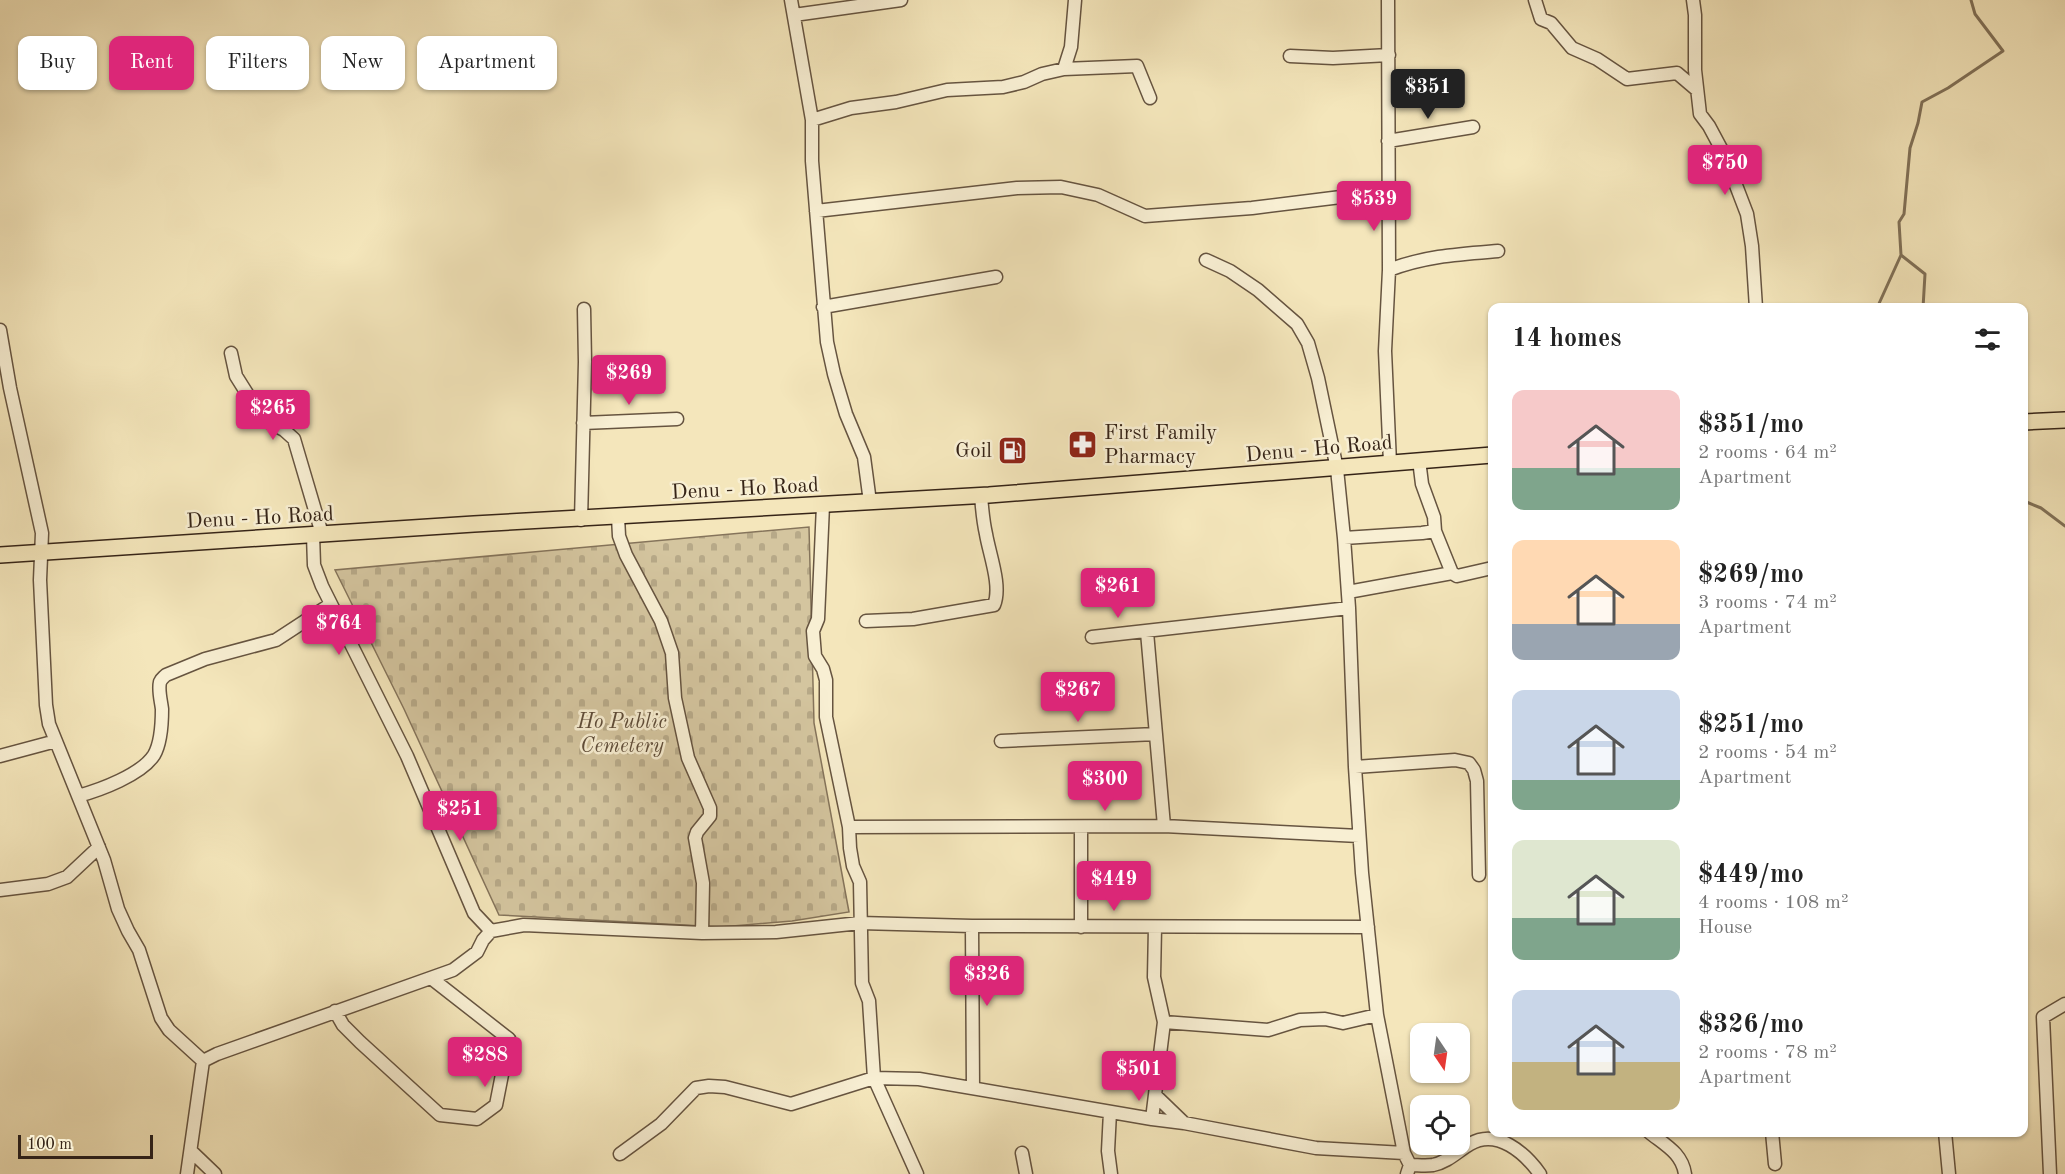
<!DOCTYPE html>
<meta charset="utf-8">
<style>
:root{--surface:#fff;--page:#f6f6f6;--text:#222;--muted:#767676;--accent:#db2777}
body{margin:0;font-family:"Old Standard TT",serif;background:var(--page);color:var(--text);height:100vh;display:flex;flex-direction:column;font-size:22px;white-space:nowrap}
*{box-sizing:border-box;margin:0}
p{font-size:20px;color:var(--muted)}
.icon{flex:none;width:33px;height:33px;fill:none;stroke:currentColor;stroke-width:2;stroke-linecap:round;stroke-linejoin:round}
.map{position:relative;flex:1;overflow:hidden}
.panel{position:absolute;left:1488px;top:303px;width:540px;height:834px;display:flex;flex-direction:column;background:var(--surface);border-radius:12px;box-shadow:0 2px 4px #0004}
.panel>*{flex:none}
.hud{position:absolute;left:18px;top:36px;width:570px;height:54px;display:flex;gap:12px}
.needle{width:39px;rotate:167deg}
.buttons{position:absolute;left:1410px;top:1023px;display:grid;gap:12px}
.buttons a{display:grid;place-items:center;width:60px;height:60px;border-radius:12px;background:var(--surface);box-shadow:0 2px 4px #0004;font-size:30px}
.scale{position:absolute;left:18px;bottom:15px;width:135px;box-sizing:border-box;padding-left:6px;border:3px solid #362417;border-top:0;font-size:16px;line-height:21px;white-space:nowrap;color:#362417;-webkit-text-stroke:4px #f8efd3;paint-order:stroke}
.price{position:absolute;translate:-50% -51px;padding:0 14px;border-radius:6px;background:var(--accent);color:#fff;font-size:20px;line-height:39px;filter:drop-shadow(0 2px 3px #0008)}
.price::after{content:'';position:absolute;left:50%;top:36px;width:18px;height:14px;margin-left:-9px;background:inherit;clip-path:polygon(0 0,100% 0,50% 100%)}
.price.active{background:#222;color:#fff}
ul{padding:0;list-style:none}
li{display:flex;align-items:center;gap:18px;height:150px;padding:0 24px}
li span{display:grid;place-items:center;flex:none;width:168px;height:120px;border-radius:12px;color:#555}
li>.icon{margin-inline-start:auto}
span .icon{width:72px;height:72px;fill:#fffc;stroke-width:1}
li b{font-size:26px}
h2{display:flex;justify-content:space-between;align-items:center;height:72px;padding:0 24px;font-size:26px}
.pill{padding:0 21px;border-radius:12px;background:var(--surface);box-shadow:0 2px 4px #0004;font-size:21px;line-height:54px}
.pill.active{background:var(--accent);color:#fff}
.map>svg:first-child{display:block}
.cemetery{fill:url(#cemetery-stones);stroke:#85745b;stroke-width:1.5}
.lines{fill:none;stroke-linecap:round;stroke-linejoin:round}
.stream{stroke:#817158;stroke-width:3}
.minor-casing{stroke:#665440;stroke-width:15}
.major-casing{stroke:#362417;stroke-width:18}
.minor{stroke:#f8efd3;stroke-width:12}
.major{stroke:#f4e6bb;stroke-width:15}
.labels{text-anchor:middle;stroke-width:5;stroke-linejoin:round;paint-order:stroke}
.poi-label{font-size:21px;fill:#362417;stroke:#f8efd3;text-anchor:start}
.street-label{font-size:21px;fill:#362417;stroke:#f8efd3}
.park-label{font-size:21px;font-style:italic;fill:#5e4c39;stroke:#f8efd3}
</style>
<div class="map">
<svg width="2065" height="1174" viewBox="0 0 2065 1174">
<defs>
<pattern id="cemetery-stones" width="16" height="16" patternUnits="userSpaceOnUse" patternTransform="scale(1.5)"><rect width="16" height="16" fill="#d4c59f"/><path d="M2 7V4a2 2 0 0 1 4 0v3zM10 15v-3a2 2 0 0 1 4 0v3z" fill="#b7a988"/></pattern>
</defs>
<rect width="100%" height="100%" fill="#f4e6bb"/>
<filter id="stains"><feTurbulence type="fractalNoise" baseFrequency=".00333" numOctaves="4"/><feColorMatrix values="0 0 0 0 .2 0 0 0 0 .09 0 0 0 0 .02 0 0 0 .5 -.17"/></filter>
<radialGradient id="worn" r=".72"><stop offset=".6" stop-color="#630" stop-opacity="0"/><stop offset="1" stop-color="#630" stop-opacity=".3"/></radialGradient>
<path class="cemetery" d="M809,527L814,723L849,912L792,921L721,927L499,915L404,709L335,570Z"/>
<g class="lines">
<path class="stream" d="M1877,308L1901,255
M1923,308L1925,274L1901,255L1899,222L1904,214L1910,148L1918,123L1922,102L1948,88L2003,51L1975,14L1971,0
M2024,501L2041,508L2065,526"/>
<defs>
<path id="minor" d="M791,0L812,120V161L827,342L834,374L846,414L864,457L870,502
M1388,0L1389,270L1385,351L1390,463
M1535,0L1541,19L1551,23L1572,48L1597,59L1627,79L1677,73L1697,90
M1693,0L1695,15V70L1700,114L1709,126L1724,154L1747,214L1752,246L1756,308
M794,15L901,0
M1290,56L1333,58L1389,55
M1064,69L1137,66L1150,98
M812,120L851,108L896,102L947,90L1003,87L1024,82L1042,74L1064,69L1071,47L1075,0
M1388,141L1473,127
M816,211L1017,188L1061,187L1098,195L1145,216L1252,208L1357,195L1388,208
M1206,260L1230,271L1258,290L1297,324L1308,343L1318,378L1337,469L1344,538L1349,608L1355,767L1362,873L1377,1015L1404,1153L1410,1165L1407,1174
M1389,270C1424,256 1461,254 1498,251
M823,307L996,277
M0,330L10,388L42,533L40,580L46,705L49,724L104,860L118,909L128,931L139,950L161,1018L169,1030L203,1061
M231,353L236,376L258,411L267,421L284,430L294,439L322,534
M583,423L677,419
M1419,460L1422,484L1434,517L1435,531L1452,573L1457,576L1492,568
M823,505L818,619L813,631L815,656L823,669L826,680V717L849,827L850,848L853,866L860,882L862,983L869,1001L874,1078L917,1174
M618,517L619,536L626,555L661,621L672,653L675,698L688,758L710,808V816L697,832L695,838L703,883L702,933
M581,520L585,362L584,309
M313,535L314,565L322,586L407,756L474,913L491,931
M1344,538L1422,533L1435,531
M1348,592L1452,573
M866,621L913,619L994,605C1002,586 989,553 986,534C983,521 982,509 981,495
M1147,632L1164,826
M1092,637L1349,608
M1001,741L1156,734
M0,756L56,741
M1355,767L1455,760L1469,763L1474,770L1477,781L1479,875
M78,796C100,790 141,775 154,755C161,743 162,722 162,709C161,701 158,690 160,682C162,678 163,678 166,675L205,659L276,640L331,604
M849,827L1164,826L1359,836
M0,890L48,884L67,877L99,847
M972,926L973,1088
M1081,927V827
M1155,927L1154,977L1164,1022L1268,1030L1300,1020L1325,1019L1343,1023L1377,1015
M335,1011L343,1025L360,1042L440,1115L477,1119L496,1105L509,1039L431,978
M203,1061L217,1054L453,970L477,952L483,940L491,931L524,925L702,933L776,932L860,923L972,926L1368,927
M1155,1095L1184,1123
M1110,1112L1108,1151L1111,1174
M1152,1119L1164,1022
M1649,1132C1665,1145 1682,1153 1685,1174
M1772,1132L1775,1164
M1945,1132L1949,1174
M191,1151L215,1174
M1022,1153L1026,1174
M620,1154L661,1124L696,1088L709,1086L725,1087L791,1104L874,1078L919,1079L1152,1119L1184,1123L1316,1148L1404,1153
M1410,1165C1417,1165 1426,1166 1433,1165C1448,1162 1458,1151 1470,1144C1497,1128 1525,1153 1540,1174
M187,1174L203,1061
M2050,1174L2043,1017L2065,1004"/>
<path id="major" d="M2024,422L2065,420
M0,555L474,524L989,495L1492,455"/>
</defs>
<use href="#minor" class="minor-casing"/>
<use href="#major" class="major-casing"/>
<use href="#minor" class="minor"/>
<use href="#major" class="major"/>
</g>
<defs>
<symbol id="pharmacy-square" viewBox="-11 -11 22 22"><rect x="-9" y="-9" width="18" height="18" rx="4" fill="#8f2418" stroke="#f8efd3"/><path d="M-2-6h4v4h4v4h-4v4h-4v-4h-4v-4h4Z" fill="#fff"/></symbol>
<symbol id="fuel-square" viewBox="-11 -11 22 22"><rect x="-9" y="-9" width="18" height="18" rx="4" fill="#8f2418" stroke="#f8efd3"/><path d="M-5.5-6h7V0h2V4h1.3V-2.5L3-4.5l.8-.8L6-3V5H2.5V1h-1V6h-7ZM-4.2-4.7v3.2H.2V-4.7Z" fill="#fff"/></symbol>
</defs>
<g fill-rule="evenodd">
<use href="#pharmacy-square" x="1066" y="428" width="33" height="33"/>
<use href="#fuel-square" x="996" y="434" width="33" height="33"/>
</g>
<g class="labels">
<g class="poi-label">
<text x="1104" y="439">First Family<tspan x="1104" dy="24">Pharmacy</tspan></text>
<text x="992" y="457" text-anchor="end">Goil</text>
</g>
<g class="street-label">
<text transform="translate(1319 448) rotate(-5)" y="7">Denu - Ho Road</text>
<text transform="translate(745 488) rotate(-3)" y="7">Denu - Ho Road</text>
<text transform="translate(260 517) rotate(-3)" y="7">Denu - Ho Road</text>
</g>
<g class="park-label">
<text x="622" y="728">Ho Public<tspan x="622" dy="24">Cemetery</tspan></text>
</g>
</g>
<rect width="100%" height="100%" filter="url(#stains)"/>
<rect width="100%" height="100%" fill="url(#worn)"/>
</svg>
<div class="buttons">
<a><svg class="needle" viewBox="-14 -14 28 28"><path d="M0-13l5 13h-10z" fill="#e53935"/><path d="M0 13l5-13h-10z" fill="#767676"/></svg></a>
<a><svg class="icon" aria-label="locate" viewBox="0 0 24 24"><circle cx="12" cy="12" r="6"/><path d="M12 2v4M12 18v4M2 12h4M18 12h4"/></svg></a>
</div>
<div class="scale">100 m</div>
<b class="price active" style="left:1428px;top:120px">$351</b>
<b class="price" style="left:1725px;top:196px">$750</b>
<b class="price" style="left:1374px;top:232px">$539</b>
<b class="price" style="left:629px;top:406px">$269</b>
<b class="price" style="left:273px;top:441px">$265</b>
<b class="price" style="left:1118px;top:619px">$261</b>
<b class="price" style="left:339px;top:656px">$764</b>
<b class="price" style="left:1078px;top:723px">$267</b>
<b class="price" style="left:1105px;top:812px">$300</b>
<b class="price" style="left:460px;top:842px">$251</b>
<b class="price" style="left:1114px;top:912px">$449</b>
<b class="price" style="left:987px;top:1007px">$326</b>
<b class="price" style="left:485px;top:1088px">$288</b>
<b class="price" style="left:1139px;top:1102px">$501</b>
<div class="hud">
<a class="pill">Buy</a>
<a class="pill active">Rent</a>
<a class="pill">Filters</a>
<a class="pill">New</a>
<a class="pill">Apartment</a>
</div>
<section class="panel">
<h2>14 homes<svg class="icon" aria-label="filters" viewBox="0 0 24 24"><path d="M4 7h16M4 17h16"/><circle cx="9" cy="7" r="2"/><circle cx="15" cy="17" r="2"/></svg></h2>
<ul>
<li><span style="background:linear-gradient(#f6c9c9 65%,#7fa58c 0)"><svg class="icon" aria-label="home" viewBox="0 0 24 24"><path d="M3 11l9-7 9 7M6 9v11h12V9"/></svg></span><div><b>$351/mo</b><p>2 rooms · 64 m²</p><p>Apartment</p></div></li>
<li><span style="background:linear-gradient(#ffd9b3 70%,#9aa5b1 0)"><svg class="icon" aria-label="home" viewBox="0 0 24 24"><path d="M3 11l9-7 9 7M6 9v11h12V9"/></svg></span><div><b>$269/mo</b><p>3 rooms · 74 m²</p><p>Apartment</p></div></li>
<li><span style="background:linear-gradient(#c9d6e8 75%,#7fa58c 0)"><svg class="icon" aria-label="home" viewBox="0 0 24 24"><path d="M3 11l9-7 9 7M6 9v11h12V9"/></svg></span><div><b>$251/mo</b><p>2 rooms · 54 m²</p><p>Apartment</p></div></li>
<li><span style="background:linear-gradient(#dfe7d0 65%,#7fa58c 0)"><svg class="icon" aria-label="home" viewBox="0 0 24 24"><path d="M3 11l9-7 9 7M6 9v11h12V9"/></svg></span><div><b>$449/mo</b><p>4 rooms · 108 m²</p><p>House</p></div></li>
<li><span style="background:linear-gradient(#c9d6e8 60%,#c2b280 0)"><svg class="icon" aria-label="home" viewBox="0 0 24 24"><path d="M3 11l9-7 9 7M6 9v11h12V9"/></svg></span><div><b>$326/mo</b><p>2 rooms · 78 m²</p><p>Apartment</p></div></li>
</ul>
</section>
</div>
